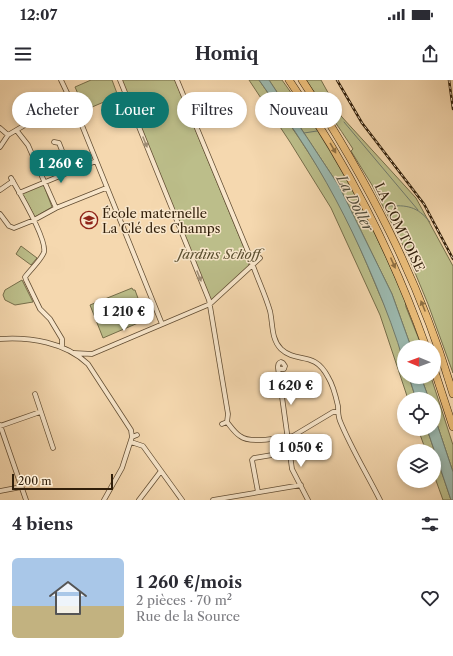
<!DOCTYPE html>
<html lang="fr">
<meta charset="utf-8">
<style>
:root{--surface:#fff;--page:#f2f2f3;--text:#2b2b33;--muted:#7c7c81;--line:#e1e1e2;--accent:#0f766e}
body{margin:0;font-family:"Libre Caslon Text",serif;background:var(--page);color:var(--text);height:100vh;display:flex;flex-direction:column;font-size:15px;white-space:nowrap}
*{box-sizing:border-box;margin:0}
p{font-size:13px;color:var(--muted)}
.icon{flex:none;width:22px;height:22px;fill:none;stroke:currentColor;stroke-width:2;stroke-linecap:round;stroke-linejoin:round}
.map{position:relative;height:420px;overflow:hidden}
.panel{display:flex;flex-direction:column;background:var(--surface);flex:1}
.panel>*{flex:none}
.hud{position:absolute;left:12px;top:12px;width:429px;height:36px;display:flex;gap:8px}
.needle{width:26px;rotate:271deg}
.controls{position:absolute;left:397px;top:260px;display:grid;gap:8px}
.controls a{display:grid;place-items:center;width:44px;height:44px;border-radius:50%;background:var(--surface);box-shadow:0 2px 6px #0003;font-size:20px}
.scale{position:absolute;left:12px;bottom:10px;width:101px;box-sizing:border-box;padding-left:4px;border:2px solid #311f0a;border-top:0;font-size:11px;line-height:14px;white-space:nowrap;color:#311f0a;-webkit-text-stroke:3px #f8e6cb;paint-order:stroke}
.price{position:absolute;translate:-50% -34px;padding:0 9px;border-radius:8px;background:#fff;color:#222;font-size:13px;line-height:26px;filter:drop-shadow(0 1px 2px #0008)}
.price::after{content:'';position:absolute;left:50%;top:24px;width:12px;height:9px;margin-left:-6px;background:inherit;clip-path:polygon(0 0,100% 0,50% 100%)}
.price.current{background:var(--accent);color:#fff}
ul{padding:0;list-style:none}
li{display:flex;align-items:center;gap:12px;height:100px;padding:0 12px}
li+li{border-top:1px solid var(--line)}
li span{display:grid;place-items:center;flex:none;width:112px;height:80px;border-radius:6px;color:#555}
li>.icon{margin-inline-start:auto}
span .icon{width:48px;height:48px;fill:#fffc;stroke-width:1}
li b{font-size:17px}
h2{display:flex;justify-content:space-between;align-items:center;height:48px;padding:0 12px;font-size:17px}
.tag{padding:0 14px;border-radius:18px;background:var(--surface);box-shadow:0 2px 6px #0003;font-size:14px;line-height:36px}
.tag.current{background:var(--accent);color:#fff}
.status{display:flex;justify-content:space-between;align-items:center;height:28px;padding:0 20px;background:var(--surface);direction:ltr}
.status svg{height:11px;fill:currentColor}
header{display:flex;justify-content:space-between;align-items:center;height:52px;padding:0 12px;background:var(--surface);font-size:18px;font-weight:700}
.map>svg:first-child{display:block}
.green{fill:#bcbe8a;stroke:#766e4a}
.water{fill:#9cb9af;stroke:#717b6d}
.lines{fill:none;stroke-linecap:round;stroke-linejoin:round}
.stream{stroke:#717b6d;stroke-width:1}
.minor-casing{stroke:#624d33;stroke-width:5.5}
.motorway-casing{stroke:#311f0a;stroke-width:8}
.minor{stroke:#f8e6cb;stroke-width:4}
.motorway{stroke:#eabc78;stroke-width:7}
.rail-casing{stroke:#311f0a;stroke-width:2.5}
.rail{stroke:#f8e6cb;stroke-width:1;stroke-dasharray:3;stroke-linecap:butt}
.oneway{fill:#9e8c74}
.oneway2{fill:#8e6e41}
.labels{text-anchor:middle;stroke-width:3;stroke-linejoin:round;paint-order:stroke}
.poi-label{font-size:13px;fill:#311f0a;stroke:#f8e6cb;text-anchor:start}
.street-label{font-size:13px;fill:#311f0a;stroke:#f8e6cb}
.park-label{font-size:13px;font-style:italic;fill:#5b4f30;stroke:#f8e6cb}
.water-label{font-size:14px;font-style:italic;fill:#514d3c;stroke:#f8e6cb}
</style>
<div class="status"><b>12:07</b><svg viewBox="0 0 49 12"><path d="M0 12V9h3v3zM5 12V6h3v6zM10 12V3h3v9zM15 12V0h3v12zM26 1h20v11H26zM47 4h2v5h-2z"/></svg></div>
<header><svg class="icon" aria-label="menu" viewBox="0 0 24 24"><path d="M4 6h16M4 12h16M4 18h16"/></svg>Homiq<svg class="icon" aria-label="share" viewBox="0 0 24 24"><path d="M12 15V3M7 8l5-5 5 5M5 13v7h14v-7"/></svg></header>
<div class="map">
<svg width="453" height="420" viewBox="0 0 453 420">
<rect width="100%" height="100%" fill="#f5d8af"/>
<filter id="stains"><feTurbulence type="fractalNoise" baseFrequency=".005" numOctaves="4"/><feColorMatrix values="0 0 0 0 .2 0 0 0 0 .09 0 0 0 0 .02 0 0 0 .5 -.17"/></filter>
<radialGradient id="worn" r=".72"><stop offset=".6" stop-color="#630" stop-opacity="0"/><stop offset="1" stop-color="#630" stop-opacity=".3"/></radialGradient>
<path class="green" d="M91,0H112L118,16L85,30L75,7Z
M121,0H175L247,175L249,186L211,221Z
M249,0H259C286,39 314,78 337,120C353,150 366,182 379,213C391,240 404,268 404,297H409L416,319H408L380,235L331,128L290,62Z
M269,0H282C294,17 306,33 317,50C351,104 380,161 405,220L406,227L422,267H411L392,214L339,106Z
M306,0H321L341,36L416,118L453,186V293L428,224L406,171L372,105L351,71L353,69C338,45 321,23 306,0Z
M41,105L44,106L52,127L35,137L22,113Z
M21,166L37,178L31,185L16,174Z
M22,200L33,222L15,225L5,220L3,215L5,210Z
M132,208L133,210H135L139,221L138,222L139,224H140L145,235L143,236L145,240L103,258L90,225Z
M421,297H431L453,365V392L434,335V319H429Z
M418,349H427L451,420H443L434,395V371H426Z"/>
<path class="water" d="M259,0H269L339,106L392,214L411,267H404V283C396,255 386,229 375,203C356,157 334,113 307,70C292,46 275,23 259,0Z
M409,297H421L429,319H416Z
M434,335L453,392V420H451L427,349H434Z"/>
<g class="lines">
<path class="stream" d="M344,42L418,130
M304,53L317,51
M388,126C407,125 417,126 430,142
M352,133L361,132"/>
<defs>
<path id="minor" d="M61,0L79,38L162,244
M120,0L209,220L228,334L227,342
M177,0L249,174C255,194 265,213 270,231C273,244 271,259 281,269C297,284 314,270 328,297C333,305 336,317 338,326C338,331 338,336 340,341C351,368 367,394 380,420
M0,48L8,55
M17,51L28,65L56,128
M54,62L59,63L70,91
M0,67L8,55L69,19
M11,98C18,110 47,159 44,172C42,179 30,190 25,197L26,200L40,229L50,239L62,259V266
M0,110L13,101
M19,113L96,81
M0,134L9,146L14,148L34,140L56,128L106,108
M0,259C30,257 65,262 88,284L131,350L132,357
M74,273L92,274L210,224L260,178
M278,286V288L281,289H284L285,286L283,283L281,282C278,283 278,285 278,288L292,389L308,420
M35,314L53,368
M222,344L227,342C231,347 235,353 240,356C250,364 275,358 288,357L293,356L333,332H338
M0,345L26,420
M0,346L40,332
M131,362L143,366L182,420
M0,411L21,407
M258,412L252,380L254,378L290,372
M104,420L122,388L132,357L137,355
M139,420L161,391
M213,420L301,405"/>
<path id="motorway" d="M289,0C348,86 391,169 426,267
M302,0C367,99 420,201 453,314
M434,289L453,347"/>
</defs>
<use href="#minor" class="minor-casing"/>
<use href="#motorway" class="motorway-casing"/>
<use href="#minor" class="minor"/>
<use href="#motorway" class="motorway"/>
<defs>
<path id="rail" d="M337,0L362,43L424,124L453,179
M449,0L453,29"/>
</defs>
<use href="#rail" class="rail-casing"/>
<use href="#rail" class="rail"/>
</g>
<defs><path id="oneway-solid" d="M-6-.8H1V-3.2L6.5 0L1 3.2V.8H-6Z"/></defs>
<g class="oneway">
<use href="#oneway-solid" transform="translate(145 62) rotate(68)"/>
<use href="#oneway-solid" transform="translate(199 196) rotate(68)"/>
</g>
<g class="oneway2">
<use href="#oneway-solid" transform="translate(333 68) rotate(60)"/>
<use href="#oneway-solid" transform="translate(393 183) rotate(66)"/>
<use href="#oneway-solid" transform="translate(423 226) rotate(-112)"/>
</g>
<defs>
<symbol id="school-ring" viewBox="-11 -11 22 22"><circle r="9.5" fill="#f8e6cb" stroke="#8f2418" stroke-width="1.5"/><path d="M0-5L7-2L0 1L-7-2ZM-4 1L0 2.5L4 1V4Q0 6-4 4Z" fill="#8f2418"/></symbol>
</defs>
<g fill-rule="evenodd">
<use href="#school-ring" x="79" y="130" width="20" height="20"/>
</g>
<g class="labels">
<g class="poi-label">
<text x="102" y="138">École maternelle<tspan x="102" dy="15">La Clé des Champs</tspan></text>
</g>
<g class="street-label">
<text transform="translate(400 147) rotate(64)" y="5">LA COMTOISE</text>
</g>
<g class="park-label">
<text x="219" y="179">Jardins Schoff</text>
</g>
<g class="water-label">
<text transform="translate(355 123) rotate(62)" y="5">La Doller</text>
</g>
</g>
<rect width="100%" height="100%" filter="url(#stains)"/>
<rect width="100%" height="100%" fill="url(#worn)"/>
</svg>
<div class="controls">
<a><svg class="needle" viewBox="-14 -14 28 28"><path d="M0-13l5 13h-10z" fill="#e53935"/><path d="M0 13l5-13h-10z" fill="#7c7c81"/></svg></a>
<a><svg class="icon" aria-label="locate" viewBox="0 0 24 24"><circle cx="12" cy="12" r="6"/><path d="M12 2v4M12 18v4M2 12h4M18 12h4"/></svg></a>
<a><svg class="icon" aria-label="layers" viewBox="0 0 24 24"><path d="M12 4l9 5-9 5-9-5zM3 14l9 5 9-5"/></svg></a>
</div>
<div class="scale">200 m</div>
<b class="price current" style="left:61px;top:104px">1 260 €</b>
<b class="price" style="left:124px;top:252px">1 210 €</b>
<b class="price" style="left:291px;top:326px">1 620 €</b>
<b class="price" style="left:301px;top:388px">1 050 €</b>
<div class="hud">
<a class="tag">Acheter</a>
<a class="tag current">Louer</a>
<a class="tag">Filtres</a>
<a class="tag">Nouveau</a>
</div>
</div>
<section class="panel">
<h2>4 biens<svg class="icon" aria-label="filters" viewBox="0 0 24 24"><path d="M4 7h16M4 17h16"/><circle cx="9" cy="7" r="2"/><circle cx="15" cy="17" r="2"/></svg></h2>
<ul>
<li><span style="background:linear-gradient(#a9c7e8 60%,#c2b280 0)"><svg class="icon" aria-label="home" viewBox="0 0 24 24"><path d="M3 11l9-7 9 7M6 9v11h12V9"/></svg></span><div><b>1 260 €/mois</b><p>2 pièces · 70 m²</p><p>Rue de la Source</p></div><svg class="icon" aria-label="heart" viewBox="0 0 24 24"><path d="M12 20l-8-8c-3-5 5-10 8-4 3-6 11-1 8 4z"/></svg></li>
</ul>
</section>
